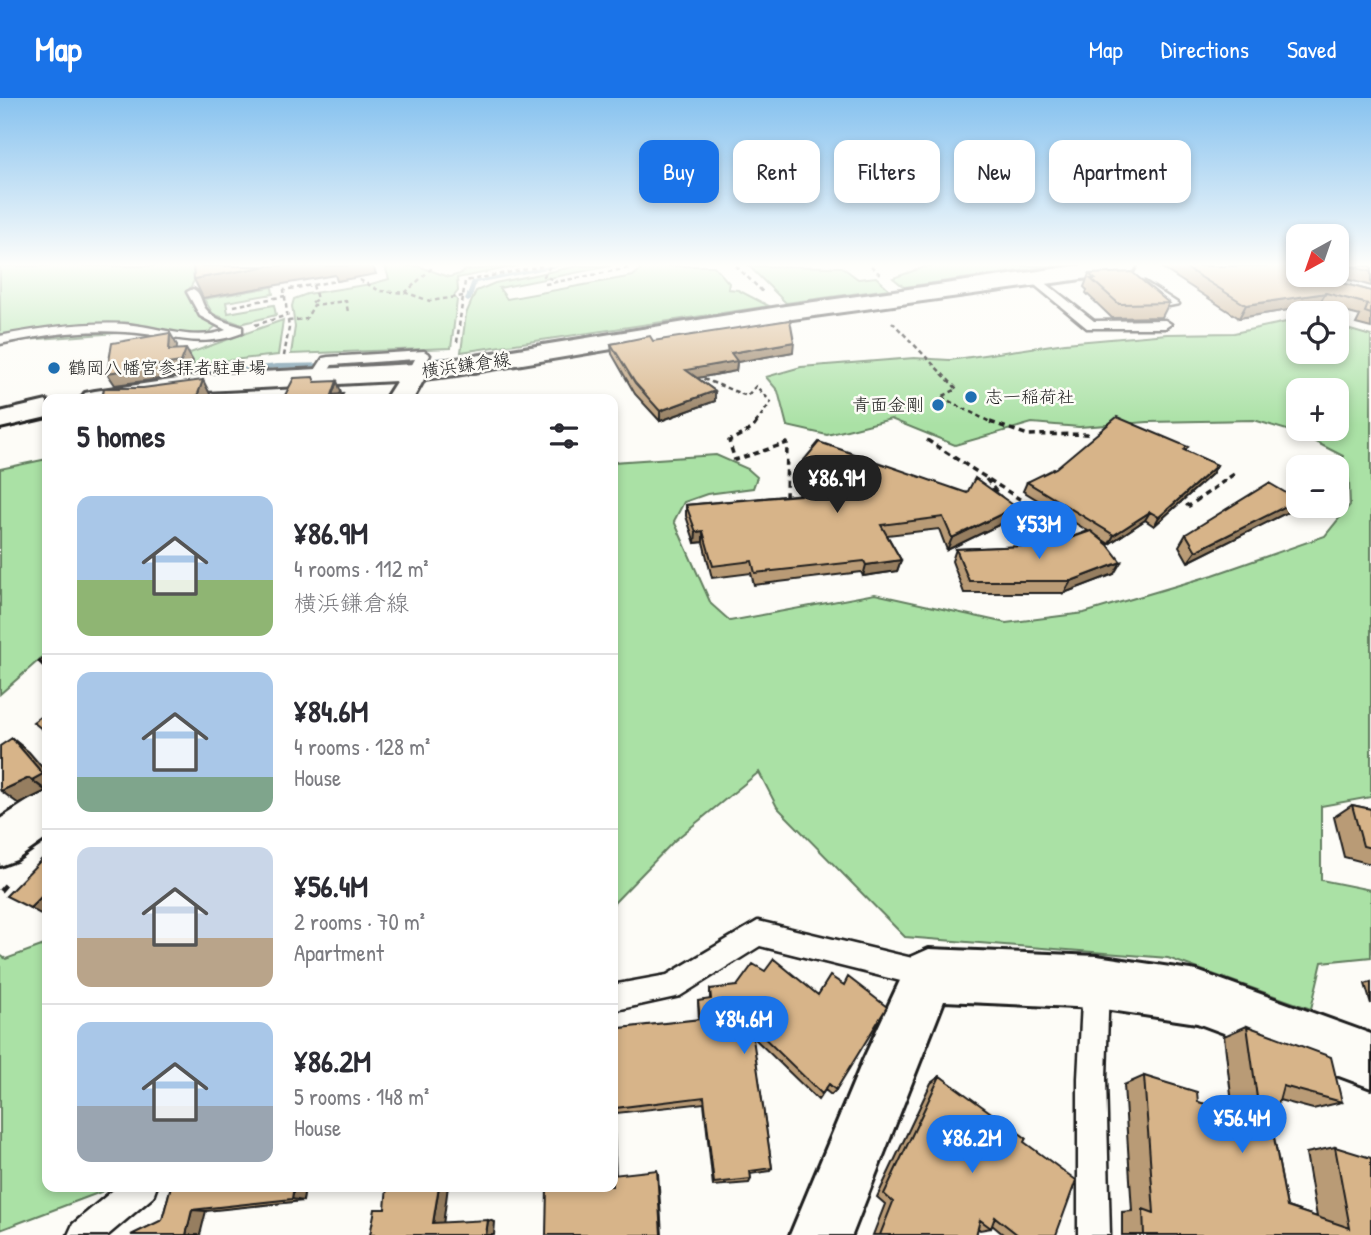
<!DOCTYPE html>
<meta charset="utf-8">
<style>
:root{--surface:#fff;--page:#f2f2f3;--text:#2b2b33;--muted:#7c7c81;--line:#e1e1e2;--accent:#1a73e8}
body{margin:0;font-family:"Patrick Hand","Klee One",sans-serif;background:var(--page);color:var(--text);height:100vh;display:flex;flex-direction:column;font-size:26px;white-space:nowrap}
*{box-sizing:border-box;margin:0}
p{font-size:23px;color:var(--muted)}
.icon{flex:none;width:38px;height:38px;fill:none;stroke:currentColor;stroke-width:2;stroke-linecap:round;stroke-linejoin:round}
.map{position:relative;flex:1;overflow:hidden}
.drawer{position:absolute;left:42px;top:296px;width:576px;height:798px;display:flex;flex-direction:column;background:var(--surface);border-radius:14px;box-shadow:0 4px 10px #0003}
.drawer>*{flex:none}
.banner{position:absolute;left:639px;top:42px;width:626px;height:63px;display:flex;gap:14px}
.needle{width:46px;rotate:220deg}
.buttons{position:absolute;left:1286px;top:126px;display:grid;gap:14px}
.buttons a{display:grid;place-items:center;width:63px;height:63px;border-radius:14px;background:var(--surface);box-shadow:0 4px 10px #0003;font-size:35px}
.price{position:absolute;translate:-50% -60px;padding:0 16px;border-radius:24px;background:var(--accent);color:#fff;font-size:23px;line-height:46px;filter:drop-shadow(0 2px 4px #0008)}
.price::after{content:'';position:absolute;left:50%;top:42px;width:21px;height:16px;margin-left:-10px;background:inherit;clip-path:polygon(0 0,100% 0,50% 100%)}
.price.on{background:#222;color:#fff}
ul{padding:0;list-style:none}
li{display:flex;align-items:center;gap:21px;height:175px;padding:0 35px}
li+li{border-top:2px solid var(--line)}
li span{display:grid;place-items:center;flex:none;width:196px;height:140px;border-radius:14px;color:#555}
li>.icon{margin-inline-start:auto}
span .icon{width:84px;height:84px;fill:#fffc;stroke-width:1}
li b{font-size:30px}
h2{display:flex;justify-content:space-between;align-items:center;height:84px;padding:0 35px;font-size:30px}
.tag{padding:0 24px;border-radius:14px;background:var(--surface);box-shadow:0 4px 10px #0003;font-size:24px;line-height:63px}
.tag.on{background:var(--accent);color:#fff}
header{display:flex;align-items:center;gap:42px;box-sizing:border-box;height:98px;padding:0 35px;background:var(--accent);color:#fff}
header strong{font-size:33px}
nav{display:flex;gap:38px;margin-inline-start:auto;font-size:24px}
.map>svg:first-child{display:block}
.green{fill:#aae1a5;stroke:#637e60;stroke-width:2;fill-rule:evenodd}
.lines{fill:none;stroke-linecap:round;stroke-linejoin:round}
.stream{fill:#668da1;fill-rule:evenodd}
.lane-casing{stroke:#1c1c1c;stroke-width:5}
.street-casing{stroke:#1c1c1c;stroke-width:6}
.primary-casing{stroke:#1c1c1c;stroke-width:6}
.path-far2{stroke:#1c1c1c;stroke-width:2.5;stroke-dasharray:4.5 3.5;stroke-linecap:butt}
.path-far1{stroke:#1c1c1c;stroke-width:3.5;stroke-dasharray:6 4.5;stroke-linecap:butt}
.path{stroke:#1c1c1c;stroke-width:4.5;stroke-dasharray:8 6;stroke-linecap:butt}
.lane{fill:#fdfcf7;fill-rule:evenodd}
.street{fill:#fdfcf7;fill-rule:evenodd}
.primary{fill:#fdfcf7;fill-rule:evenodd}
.wall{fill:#b99b76;stroke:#1c1c1c;stroke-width:2}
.shaded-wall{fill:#967e60;stroke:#1c1c1c;stroke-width:2}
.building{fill:#d7b489;stroke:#1c1c1c;stroke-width:2}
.poi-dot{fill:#1f6fb2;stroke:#fdfcf7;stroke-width:2.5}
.labels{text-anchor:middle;stroke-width:5;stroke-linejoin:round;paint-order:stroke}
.far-street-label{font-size:18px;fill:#1c1c1c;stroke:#fdfcf7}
.far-poi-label{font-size:18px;fill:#1c1c1c;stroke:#fdfcf7;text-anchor:start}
</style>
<header>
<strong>Map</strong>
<nav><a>Map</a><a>Directions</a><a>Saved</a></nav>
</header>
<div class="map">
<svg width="1371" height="1137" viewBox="0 0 1371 1137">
<rect width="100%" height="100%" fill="#fdfcf7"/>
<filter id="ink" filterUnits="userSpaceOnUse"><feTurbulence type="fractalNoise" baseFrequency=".0143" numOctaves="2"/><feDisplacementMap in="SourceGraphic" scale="14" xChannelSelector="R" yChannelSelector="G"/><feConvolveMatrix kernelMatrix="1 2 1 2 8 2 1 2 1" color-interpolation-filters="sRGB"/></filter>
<g filter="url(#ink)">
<path class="green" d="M0,168H196L195,181L189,192H199L202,213L221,224L205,237L189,240L131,234L0,244Z
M385,168H418L449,179L460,176L465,172L518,168L457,180L458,193L454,198L457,202L451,250L291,256L295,229L292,208L294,201L307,196L371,186L389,181Z
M578,168H610L499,190L507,201L633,178L641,171L639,168H714L729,185L728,191L738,192L769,208L461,254L466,216L476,193L495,185Z
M749,168L842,169L858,181L876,179L889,191L786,205Z
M927,168H1054L904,189L893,180Z
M272,189L273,196L226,204L228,215L274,207L276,217L240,226L213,216L204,201Z
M283,222L278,257L178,268L173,261Z
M1291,223H1298V254H1337V228L1371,238V699L1321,708V782L1371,792V859L1322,864L1311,911L1168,860L905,839L777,709L759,674L674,743L613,806V364L716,357L748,371L757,379L753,390L707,396L684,404L674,423L711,506L730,523L875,496L1006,525L1084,515L1213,477L1325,438L1350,407L1349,383L1343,358L1300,336L1254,322L1148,324L1079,329L1032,325L955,347L891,321L827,337L787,328L778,293L766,279L801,269L914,260L950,262L1065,245L1167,236L1234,235ZM1298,292H1337V331H1298Z
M47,361V555L0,596V371Z
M47,846V1088L114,1089L0,1132V857L6,861Z"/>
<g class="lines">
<path class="stream" d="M549,168H562L476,185L471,202L468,204L465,202L472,183Z
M950,183L953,185L952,186L908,193L905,191L908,189Z
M892,191L895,193L894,194L788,209L785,207L788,205Z
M769,208L771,209V211L642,233L639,231L642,229Z
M445,259L448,261L447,262L395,268L277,270L189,280L186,278L189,276L277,266L395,264Z"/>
<defs>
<path id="lane" d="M1030,179H1038L1094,223L1165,222L1171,226L1165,230H1087L1030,183Z
M1137,184H1145L1179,206L1169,208L1137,188Z
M193,191C201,195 200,202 205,210C213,222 230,225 242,229V235C198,252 169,236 125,234C83,231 41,237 0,246V238C41,230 83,224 124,226C158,228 194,245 226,232L200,218L187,194Z
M424,253L430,257L420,277L415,278L408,274L415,261L332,267L324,280L319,281L312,277L323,260L328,259Z
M758,823L929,864L938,868L942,877L938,886L929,890L760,848L680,898L612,913V887L667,877Z
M1096,872L1105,876L1109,885L1106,980L1110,1137H1078V980L1083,885L1087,876Z
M118,1088H157L153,1099L108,1137H68L73,1126Z"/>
<path id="street" d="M415,266L424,268L428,274L413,301H385L406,268Z
M47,695V740L16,762L0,768V721L31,701Z
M929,851L1097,858L1197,873L1371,936V990L1197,925L1097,910L944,903L852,1137H790L863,962L911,859Z"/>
<path id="primary" d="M1075,168H1136L1133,173L1125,175L785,222L456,277L415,282L205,293L151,301H81L85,295L95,293L205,277L415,266L456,261L785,208Z
M47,303V319L0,330V314Z"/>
</defs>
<use href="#lane" class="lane-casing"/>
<use href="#street" class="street-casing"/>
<use href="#primary" class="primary-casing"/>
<path class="path-far2" d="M351,168L360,182L380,193L407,195L430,203L463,198
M550,168L544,178L556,183
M736,168L764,195
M871,168L881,177
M545,186L629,170L628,168
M313,187L317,201L311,205L314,207
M405,195L434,168
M234,208L285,198
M288,223L306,221L314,207L346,203L348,214
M892,224L957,291L941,299L994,326
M255,227L288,217
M457,244L465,183L542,168
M284,258L289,230L284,192L341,182
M696,278L747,298L756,288L771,304L755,326"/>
<path class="path-far1" d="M757,324L752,331L729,343L735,362L787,345L786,403
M990,324L1028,337L1087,336L1097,343
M927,342L1065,430L1077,421
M986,381L1003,402
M1177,401L1189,408L1234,376
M1011,411L1024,426"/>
<path class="path" d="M0,793L9,783"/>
<use href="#lane" class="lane"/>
<use href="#street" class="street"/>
<use href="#primary" class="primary"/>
</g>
<path class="wall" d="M1159,168H1282L1371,193V230L1356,226L1360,218L1318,207L1239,220Z
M1337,168H1371V188L1332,177H1337Z
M1089,176L1169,205L1162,219L1112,220L1086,195L1087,192L1084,189Z
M653,243L793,254L737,264L736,273L697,280L715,293V303L660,323L635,296L612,256L611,246Z
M1186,353L1217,367L1212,376L1154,428L1145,422L1109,446L1100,440L1114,476L1064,495H964L952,463L956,451L1050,447L1088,433L1023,393L1027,384Z
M800,367L967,395L1016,409L1011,421L947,452L939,431L887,437L901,462L897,473L863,478L861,474L754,487L751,475L712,480L703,444L695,445L686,418V407L805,396L798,379Z
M1298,402L1290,413L1188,464L1179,448L1186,436Z
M47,557V572L39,564Z
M1352,707L1371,711V766L1344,759L1334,719Z
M1371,884V906L1365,886Z
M710,891L836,992L831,997L825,992L818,1002L752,938L772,1070L770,1073L750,1076L751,1081L749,1085L713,1088L704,1005L617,1015L615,1010L699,921L698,903L710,902Z
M1247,928L1342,1004L1313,1011L1279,1002L1272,1029L1287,1109L1317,1119L1306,1055L1335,1049L1371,1137H1122V1114L1132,1113L1124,987L1144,978L1198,1004L1233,1014L1224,938Z
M940,978L1024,1044L1056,1137H1004L992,1127L991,1130L980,1132L978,1130L976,1137H873L885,1106L877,1099L931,985Z
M171,1088H305L303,1103L206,1113L162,1122Z"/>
<path class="shaded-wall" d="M268,168H373L376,176L337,183L335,177L203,200L194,181Z
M1326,195L1318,207L1239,220L1246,207Z
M170,235L177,247L176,264L169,252Z
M794,244L793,254L737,264L736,273L686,282V272L731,255Z
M186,251L193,263L188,277L115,287L107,275Z
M203,282L210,296L208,301H196Z
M337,283L341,294L338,301L332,297Z
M715,293V303L660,323V313Z
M1217,367L1212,376L1154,428L1159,419Z
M1298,402L1290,413L1188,464L1196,453Z
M1016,409L1011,421L947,452L952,440Z
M1150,414L1145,422L1109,446L1114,437Z
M703,433V444L695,445L696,434Z
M901,462L897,473L863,478L866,467Z
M1121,464L1114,476L1064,495L1071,483Z
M12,640L29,654L47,675V693L32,682Z
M29,680L46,693L19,706L1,693Z
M47,793V818L46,819L30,810Z
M612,1030L614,1034L616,1080L613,1077Z
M657,1072L658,1075L662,1137H661Z
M294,1088H305L303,1103L292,1101Z
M439,1088H448L443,1127L433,1125Z
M192,1112L206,1113L200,1137H186Z
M488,1122L495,1124L494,1137H486Z"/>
<path class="building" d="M193,168H268L194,181Z
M1183,168H1282L1298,173V177H1312L1371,193V216L1365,214L1368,206L1326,195L1246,207Z
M1350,168H1371V174Z
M1132,174L1169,205L1119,206L1091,181H1095L1089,176Z
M790,222L794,244L731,255L737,263L686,272L715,293L660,313L635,285L611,246L650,238L653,243Z
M170,235L169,252L186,251L181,264L107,275L112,245Z
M313,279L315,284L337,283L332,297L343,296L340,301H283L294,280Z
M203,282L196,301H102L104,290H143Z
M1117,319L1188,349L1184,352L1217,367L1159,419L1150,414L1114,437L1027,384L1056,370Z
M819,344L967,395L975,380L1016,409L952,440L943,419L881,427L901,462L866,467L864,463L755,475L752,463L713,468L703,433L696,434L686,407L811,396L800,367Z
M1269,385L1298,402L1196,453L1186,436Z
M1091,433L1108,447L1121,464L1071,483H969L956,451L1050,447Z
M47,557V566L39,564Z
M47,614V635L33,624Z
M12,640L43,676L32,682L29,680L1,693L0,691V648Z
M1352,707L1371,711V750L1363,748Z
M47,756V793L30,810L6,798Z
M774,861L818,897L830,878L844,887L848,879L887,909L836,992L829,986L822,996L751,927L772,1070L750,1073L751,1081L714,1085L704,999L615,1010L612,931L700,921L698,903L711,901L710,891L737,888L753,866L765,873Z
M1247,928L1331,959L1342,1004L1283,988L1272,1029L1287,1109L1350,1130L1335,1049L1371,1060V1137H1144L1143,1111L1154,1115L1144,978L1197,994L1198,1004L1260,1021Z
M940,978L1026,1040L1024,1044L1076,1082L1056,1137H1018L995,1119L991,1130L980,1122L976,1137H880L893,1104L884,1096Z
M612,1050L613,1077L657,1072L661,1137H546L547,1088H612Z
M171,1088H294L292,1101L192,1112L186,1137H131L162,1122Z
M387,1088H439L433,1125L488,1122L486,1137H370L375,1111H385Z"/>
</g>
<linearGradient id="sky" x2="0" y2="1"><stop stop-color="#87c2ef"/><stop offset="0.51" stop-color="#fefefb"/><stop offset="1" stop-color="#fefefb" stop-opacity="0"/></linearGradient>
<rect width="1371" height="327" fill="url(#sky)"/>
<g class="poi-dot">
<circle cx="54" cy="270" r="7"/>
<circle cx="971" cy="299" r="7"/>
<circle cx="938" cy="307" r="7"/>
</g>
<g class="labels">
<g class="far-street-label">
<text transform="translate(466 267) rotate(-8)" y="6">横浜鎌倉線</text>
</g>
<g class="far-poi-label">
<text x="68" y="276">鶴岡八幡宮参拝者駐車場</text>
<text x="985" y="305">志一稲荷社</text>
<text x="924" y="313" text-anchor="end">青面金剛</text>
</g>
</g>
</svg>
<div class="buttons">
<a><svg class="needle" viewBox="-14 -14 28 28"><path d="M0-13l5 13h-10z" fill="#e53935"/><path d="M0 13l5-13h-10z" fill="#7c7c81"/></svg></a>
<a><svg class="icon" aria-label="locate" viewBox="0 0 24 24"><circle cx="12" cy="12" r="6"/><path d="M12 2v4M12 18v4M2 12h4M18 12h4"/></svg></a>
<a>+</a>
<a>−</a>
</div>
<b class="price on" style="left:837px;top:417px">¥86.9M</b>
<b class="price" style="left:1039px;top:463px">¥53M</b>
<b class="price" style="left:744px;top:958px">¥84.6M</b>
<b class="price" style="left:1242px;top:1057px">¥56.4M</b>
<b class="price" style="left:972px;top:1077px">¥86.2M</b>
<div class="banner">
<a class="tag on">Buy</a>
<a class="tag">Rent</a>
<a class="tag">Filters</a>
<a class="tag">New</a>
<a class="tag">Apartment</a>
</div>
<section class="drawer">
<h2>5 homes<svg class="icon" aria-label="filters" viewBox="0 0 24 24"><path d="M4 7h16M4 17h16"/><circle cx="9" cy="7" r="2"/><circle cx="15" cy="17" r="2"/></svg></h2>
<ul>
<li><span style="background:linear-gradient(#a9c7e8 60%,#8fb573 0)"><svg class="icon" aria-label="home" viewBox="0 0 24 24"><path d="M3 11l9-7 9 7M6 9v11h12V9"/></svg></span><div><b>¥86.9M</b><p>4 rooms · 112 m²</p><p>横浜鎌倉線</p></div></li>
<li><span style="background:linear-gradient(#a9c7e8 75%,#7fa58c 0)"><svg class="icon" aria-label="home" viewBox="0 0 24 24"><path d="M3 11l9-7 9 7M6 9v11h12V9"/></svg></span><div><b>¥84.6M</b><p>4 rooms · 128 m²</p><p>House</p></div></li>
<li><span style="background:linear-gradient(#c9d6e8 65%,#b9a48a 0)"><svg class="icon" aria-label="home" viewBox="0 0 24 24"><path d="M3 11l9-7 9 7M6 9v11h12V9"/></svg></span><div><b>¥56.4M</b><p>2 rooms · 70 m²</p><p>Apartment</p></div></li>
<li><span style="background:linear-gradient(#a9c7e8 60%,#9aa5b1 0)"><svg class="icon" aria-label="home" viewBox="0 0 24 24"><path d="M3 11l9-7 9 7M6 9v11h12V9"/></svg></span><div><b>¥86.2M</b><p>5 rooms · 148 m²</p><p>House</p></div></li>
</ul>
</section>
</div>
